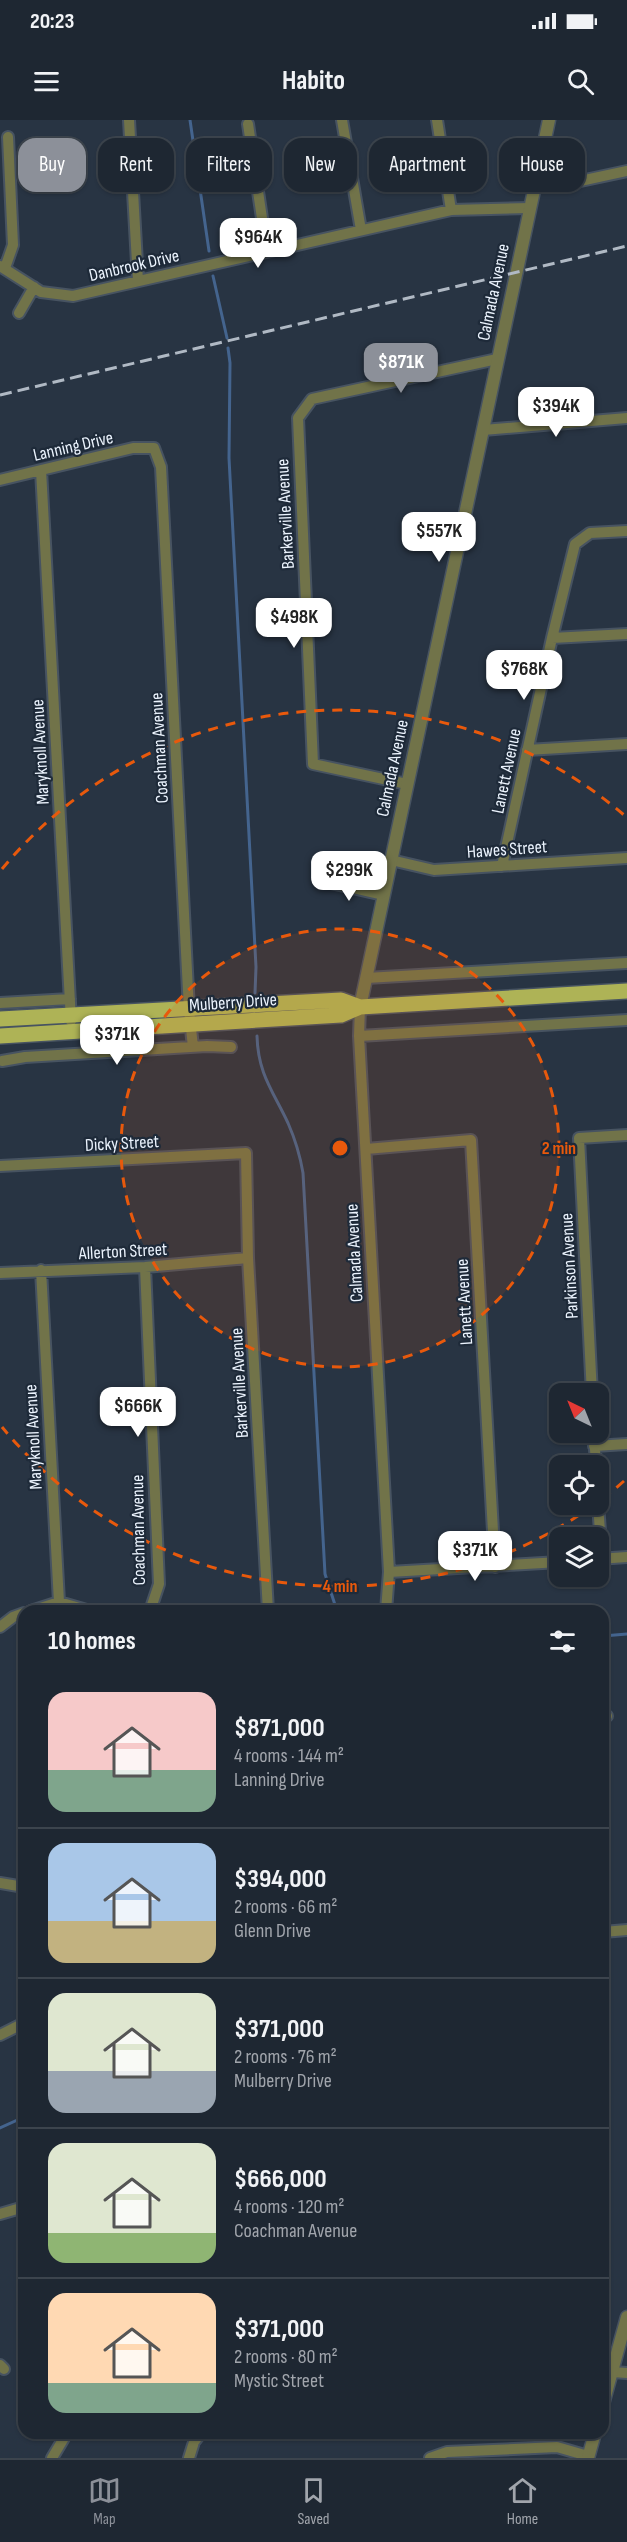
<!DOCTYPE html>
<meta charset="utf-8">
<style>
:root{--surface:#1e2732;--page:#2b333e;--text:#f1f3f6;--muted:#a1a5ac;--line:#3c444d;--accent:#8c9099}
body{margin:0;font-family:"Sofia Sans Condensed",sans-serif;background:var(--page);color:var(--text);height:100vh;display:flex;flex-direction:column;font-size:22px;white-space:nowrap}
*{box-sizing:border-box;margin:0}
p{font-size:20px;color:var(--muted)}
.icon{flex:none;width:33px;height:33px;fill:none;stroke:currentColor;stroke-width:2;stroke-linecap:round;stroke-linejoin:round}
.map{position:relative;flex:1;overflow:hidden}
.details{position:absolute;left:18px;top:1485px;width:591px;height:834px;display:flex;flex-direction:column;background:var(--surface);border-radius:18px;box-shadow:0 2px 4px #0004,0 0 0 2px var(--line)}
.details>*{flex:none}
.guide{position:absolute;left:18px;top:18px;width:591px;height:54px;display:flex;gap:12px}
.needle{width:39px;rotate:317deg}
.tools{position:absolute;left:549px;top:1263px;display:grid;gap:12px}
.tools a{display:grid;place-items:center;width:60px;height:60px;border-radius:12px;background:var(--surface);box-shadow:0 2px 4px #0004,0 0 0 2px var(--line);font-size:30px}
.price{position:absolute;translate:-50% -51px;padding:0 14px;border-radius:12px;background:#fff;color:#222;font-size:20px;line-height:39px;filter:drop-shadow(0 2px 3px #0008)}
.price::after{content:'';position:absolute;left:50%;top:36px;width:18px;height:14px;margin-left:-9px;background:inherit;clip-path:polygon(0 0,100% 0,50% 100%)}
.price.current{background:var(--accent);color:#fff}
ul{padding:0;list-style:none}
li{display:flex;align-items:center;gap:18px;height:150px;padding:0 30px}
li+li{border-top:2px solid var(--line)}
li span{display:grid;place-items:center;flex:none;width:168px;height:120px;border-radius:18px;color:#555}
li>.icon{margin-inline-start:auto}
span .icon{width:72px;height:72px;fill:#fffc;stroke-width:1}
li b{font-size:26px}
h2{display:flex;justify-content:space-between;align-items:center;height:72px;padding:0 30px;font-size:26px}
.tag{padding:0 21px;border-radius:18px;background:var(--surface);box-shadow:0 2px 4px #0004,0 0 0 2px var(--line);font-size:21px;line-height:54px}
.tag.current{background:var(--accent);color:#fff}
.status{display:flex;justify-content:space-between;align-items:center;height:42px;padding:0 30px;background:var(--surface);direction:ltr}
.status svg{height:16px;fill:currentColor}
header{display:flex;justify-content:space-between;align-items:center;height:78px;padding:0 30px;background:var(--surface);font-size:27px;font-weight:700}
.tabs{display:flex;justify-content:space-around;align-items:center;height:84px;border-top:2px solid var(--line);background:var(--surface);font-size:16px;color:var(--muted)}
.tabs a{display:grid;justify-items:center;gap:3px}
.tabs .current{color:var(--accent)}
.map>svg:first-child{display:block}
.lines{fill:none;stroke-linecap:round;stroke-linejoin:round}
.stream{stroke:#44648e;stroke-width:3}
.minor-casing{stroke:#475361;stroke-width:14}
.tertiary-casing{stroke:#475361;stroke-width:15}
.primary-casing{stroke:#475361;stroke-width:18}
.minor{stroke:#717349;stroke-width:10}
.tertiary{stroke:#717349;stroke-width:12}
.primary{stroke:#aeb356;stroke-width:15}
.rail{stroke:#b0b9c4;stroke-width:3;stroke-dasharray:12 6;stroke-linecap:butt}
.ring{fill:none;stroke:#e8590c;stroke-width:3;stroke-dasharray:10 8}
.labels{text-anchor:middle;stroke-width:4.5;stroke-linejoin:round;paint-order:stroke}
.street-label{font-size:18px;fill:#ecf4fe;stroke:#1e2a39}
.centre{fill:#e8590c;stroke:#1e2a39;stroke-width:3}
.ring-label{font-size:18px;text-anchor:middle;font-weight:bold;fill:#e8590c;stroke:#1e2a39;stroke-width:4.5;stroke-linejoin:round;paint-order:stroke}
</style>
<div class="status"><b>20:23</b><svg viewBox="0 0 49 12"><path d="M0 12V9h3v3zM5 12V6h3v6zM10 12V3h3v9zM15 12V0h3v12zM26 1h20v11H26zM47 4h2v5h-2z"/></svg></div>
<header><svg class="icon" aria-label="menu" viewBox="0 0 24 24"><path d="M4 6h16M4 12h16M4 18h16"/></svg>Habito<svg class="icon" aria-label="search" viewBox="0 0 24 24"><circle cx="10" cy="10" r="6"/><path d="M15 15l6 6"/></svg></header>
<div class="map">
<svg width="627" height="2338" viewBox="0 0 627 2338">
<rect width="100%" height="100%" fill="#283443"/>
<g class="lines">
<path class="stream" d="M190,0L209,131
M213,156L227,218
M228,228L230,243L229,338L256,847L255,873
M257,916C258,954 273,971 288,1003C295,1019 300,1035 303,1053L325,1454L337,1491
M603,1516L627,1514
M0,2008L24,1997"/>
<defs>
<path id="minor" d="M129,0L138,161
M342,0L361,110
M437,0L451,90
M248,4L267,132
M536,57L571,63L627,51
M0,146L41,172L73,176L451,90L529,88
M5,148L13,125L8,17
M19,193L34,167
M483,310L627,298
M41,350L71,901
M0,360L133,328H154L161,347L189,890L193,927
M552,518L627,514
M527,630L627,624
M407,664L313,644L298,298L312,279L497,239
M391,740L434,750L627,738
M502,746L552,518L575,424L590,413L627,411
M322,761L383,775
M366,858L627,843
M0,883L70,879
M360,887L359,916L389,1452L386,1491
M359,916L627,900
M2,941L25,937L207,926L231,927
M366,1029L471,1020L495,1447
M0,1046L246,1033L248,1138L268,1491
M145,1147L159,1464L150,1491
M41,1150L59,1482
M0,1153L145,1147L248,1138
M592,1274L579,1018L627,1015
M594,1312L596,1346
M594,1326L627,1324
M598,1384L602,1439
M598,1439L627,1437
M389,1452L560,1442
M31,1491L59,1482L90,1491
M0,1507L13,1497L24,1493
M603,1596H607
M0,1763L24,1767
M603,1812L627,1810
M0,1915L24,1903
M0,2094L24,2087
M0,2245L4,2249
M612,2252L627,2253
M52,2338L67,2313
M189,2338L194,2322L201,2313
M430,2338L447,2332L557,2327L588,2336"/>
<path id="tertiary" d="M360,887L549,0
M603,2284L627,2197
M588,2338L595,2313"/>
<path id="primary" d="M0,899L341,880L360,887
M0,916L341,895L360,887L627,871"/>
</defs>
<use href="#minor" class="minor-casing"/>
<use href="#tertiary" class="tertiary-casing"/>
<use href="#primary" class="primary-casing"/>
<use href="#minor" class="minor"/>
<use href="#tertiary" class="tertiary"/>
<use href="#primary" class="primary"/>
<path class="rail" d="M0,275L627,126"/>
</g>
<circle cx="340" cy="1028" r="219" fill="#e8590c" fill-opacity=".12"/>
<g class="ring">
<circle cx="340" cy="1028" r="219"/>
<path d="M624 1361A438 438 0 0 1 601 1380M594 1385A438 438 0 0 1 2 1307M2 749A438 438 0 0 1 624 695"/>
</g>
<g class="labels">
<g class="street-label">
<text transform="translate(134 145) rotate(-13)" y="6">Danbrook Drive</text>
<text transform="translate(493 172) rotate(-78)" y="6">Calmada Avenue</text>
<text transform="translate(73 326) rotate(-13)" y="6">Lanning Drive</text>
<text transform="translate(285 394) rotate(-93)" y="6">Barkerville Avenue</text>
<text transform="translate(159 628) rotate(-93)" y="6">Coachman Avenue</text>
<text transform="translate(40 632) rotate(-93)" y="6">Maryknoll Avenue</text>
<text transform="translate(392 648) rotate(-78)" y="6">Calmada Avenue</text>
<text transform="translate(506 651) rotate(-78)" y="6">Lanett Avenue</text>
<text transform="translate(507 729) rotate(-4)" y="6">Hawes Street</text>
<text transform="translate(233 882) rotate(-4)" y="6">Mulberry Drive</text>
<text transform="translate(122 1023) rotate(-3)" y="6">Dicky Street</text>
<text transform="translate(123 1131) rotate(-3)" y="6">Allerton Street</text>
<text transform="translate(354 1133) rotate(-93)" y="6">Calmada Avenue</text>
<text transform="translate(569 1146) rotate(-93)" y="6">Parkinson Avenue</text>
<text transform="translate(464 1182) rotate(-93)" y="6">Lanett Avenue</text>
<text transform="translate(239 1263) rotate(-93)" y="6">Barkerville Avenue</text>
<text transform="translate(33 1317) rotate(-93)" y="6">Maryknoll Avenue</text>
<text transform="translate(138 1410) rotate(-91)" y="6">Coachman Avenue</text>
</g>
</g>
<circle cx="340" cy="1028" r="9" class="centre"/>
<g class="ring-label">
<text x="559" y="1034">2 min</text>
<text x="340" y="1472">4 min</text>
</g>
</svg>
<div class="tools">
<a><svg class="needle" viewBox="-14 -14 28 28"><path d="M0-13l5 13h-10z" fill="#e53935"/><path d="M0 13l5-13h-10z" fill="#a1a5ac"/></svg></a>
<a><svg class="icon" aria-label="locate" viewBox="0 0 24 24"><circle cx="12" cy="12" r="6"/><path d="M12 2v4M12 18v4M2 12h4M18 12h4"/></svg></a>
<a><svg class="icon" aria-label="layers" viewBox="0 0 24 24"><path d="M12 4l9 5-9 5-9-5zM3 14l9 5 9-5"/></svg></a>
</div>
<b class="price" style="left:258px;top:149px">$964K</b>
<b class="price current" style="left:401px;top:274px">$871K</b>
<b class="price" style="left:556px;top:318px">$394K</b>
<b class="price" style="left:439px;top:443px">$557K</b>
<b class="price" style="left:294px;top:529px">$498K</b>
<b class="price" style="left:524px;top:581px">$768K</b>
<b class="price" style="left:349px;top:782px">$299K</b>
<b class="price" style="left:117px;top:946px">$371K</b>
<b class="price" style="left:138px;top:1318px">$666K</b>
<b class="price" style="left:475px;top:1462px">$371K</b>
<div class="guide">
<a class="tag current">Buy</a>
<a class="tag">Rent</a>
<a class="tag">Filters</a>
<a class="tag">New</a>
<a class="tag">Apartment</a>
<a class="tag">House</a>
</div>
<section class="details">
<h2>10 homes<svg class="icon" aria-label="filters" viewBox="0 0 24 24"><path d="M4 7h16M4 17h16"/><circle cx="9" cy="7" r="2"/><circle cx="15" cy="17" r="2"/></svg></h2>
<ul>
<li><span style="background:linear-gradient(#f6c9c9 65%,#7fa58c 0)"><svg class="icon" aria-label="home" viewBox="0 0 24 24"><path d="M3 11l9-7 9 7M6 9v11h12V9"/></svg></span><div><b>$871,000</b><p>4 rooms · 144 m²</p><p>Lanning Drive</p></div></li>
<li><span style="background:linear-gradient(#a9c7e8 65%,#c2b280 0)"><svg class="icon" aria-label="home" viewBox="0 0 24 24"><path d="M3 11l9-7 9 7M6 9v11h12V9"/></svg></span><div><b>$394,000</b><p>2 rooms · 66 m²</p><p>Glenn Drive</p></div></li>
<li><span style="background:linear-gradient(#dfe7d0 65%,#9aa5b1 0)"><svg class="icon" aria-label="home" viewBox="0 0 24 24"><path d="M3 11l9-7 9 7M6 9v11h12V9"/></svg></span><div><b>$371,000</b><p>2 rooms · 76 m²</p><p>Mulberry Drive</p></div></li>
<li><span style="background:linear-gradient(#dfe7d0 75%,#8fb573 0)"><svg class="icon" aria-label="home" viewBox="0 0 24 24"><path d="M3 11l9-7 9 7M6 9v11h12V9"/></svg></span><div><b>$666,000</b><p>4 rooms · 120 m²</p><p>Coachman Avenue</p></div></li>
<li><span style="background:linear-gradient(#ffd9b3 75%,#7fa58c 0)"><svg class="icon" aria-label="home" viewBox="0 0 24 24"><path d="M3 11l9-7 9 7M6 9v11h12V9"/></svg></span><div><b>$371,000</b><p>2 rooms · 80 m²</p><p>Mystic Street</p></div></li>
</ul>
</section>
</div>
<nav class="tabs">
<a class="current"><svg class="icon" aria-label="map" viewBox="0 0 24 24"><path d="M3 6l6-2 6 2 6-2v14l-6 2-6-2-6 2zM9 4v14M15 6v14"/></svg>Map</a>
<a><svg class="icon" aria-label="saved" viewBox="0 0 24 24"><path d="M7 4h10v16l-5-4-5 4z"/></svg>Saved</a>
<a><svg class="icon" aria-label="home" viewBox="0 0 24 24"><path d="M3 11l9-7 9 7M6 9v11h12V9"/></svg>Home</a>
</nav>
